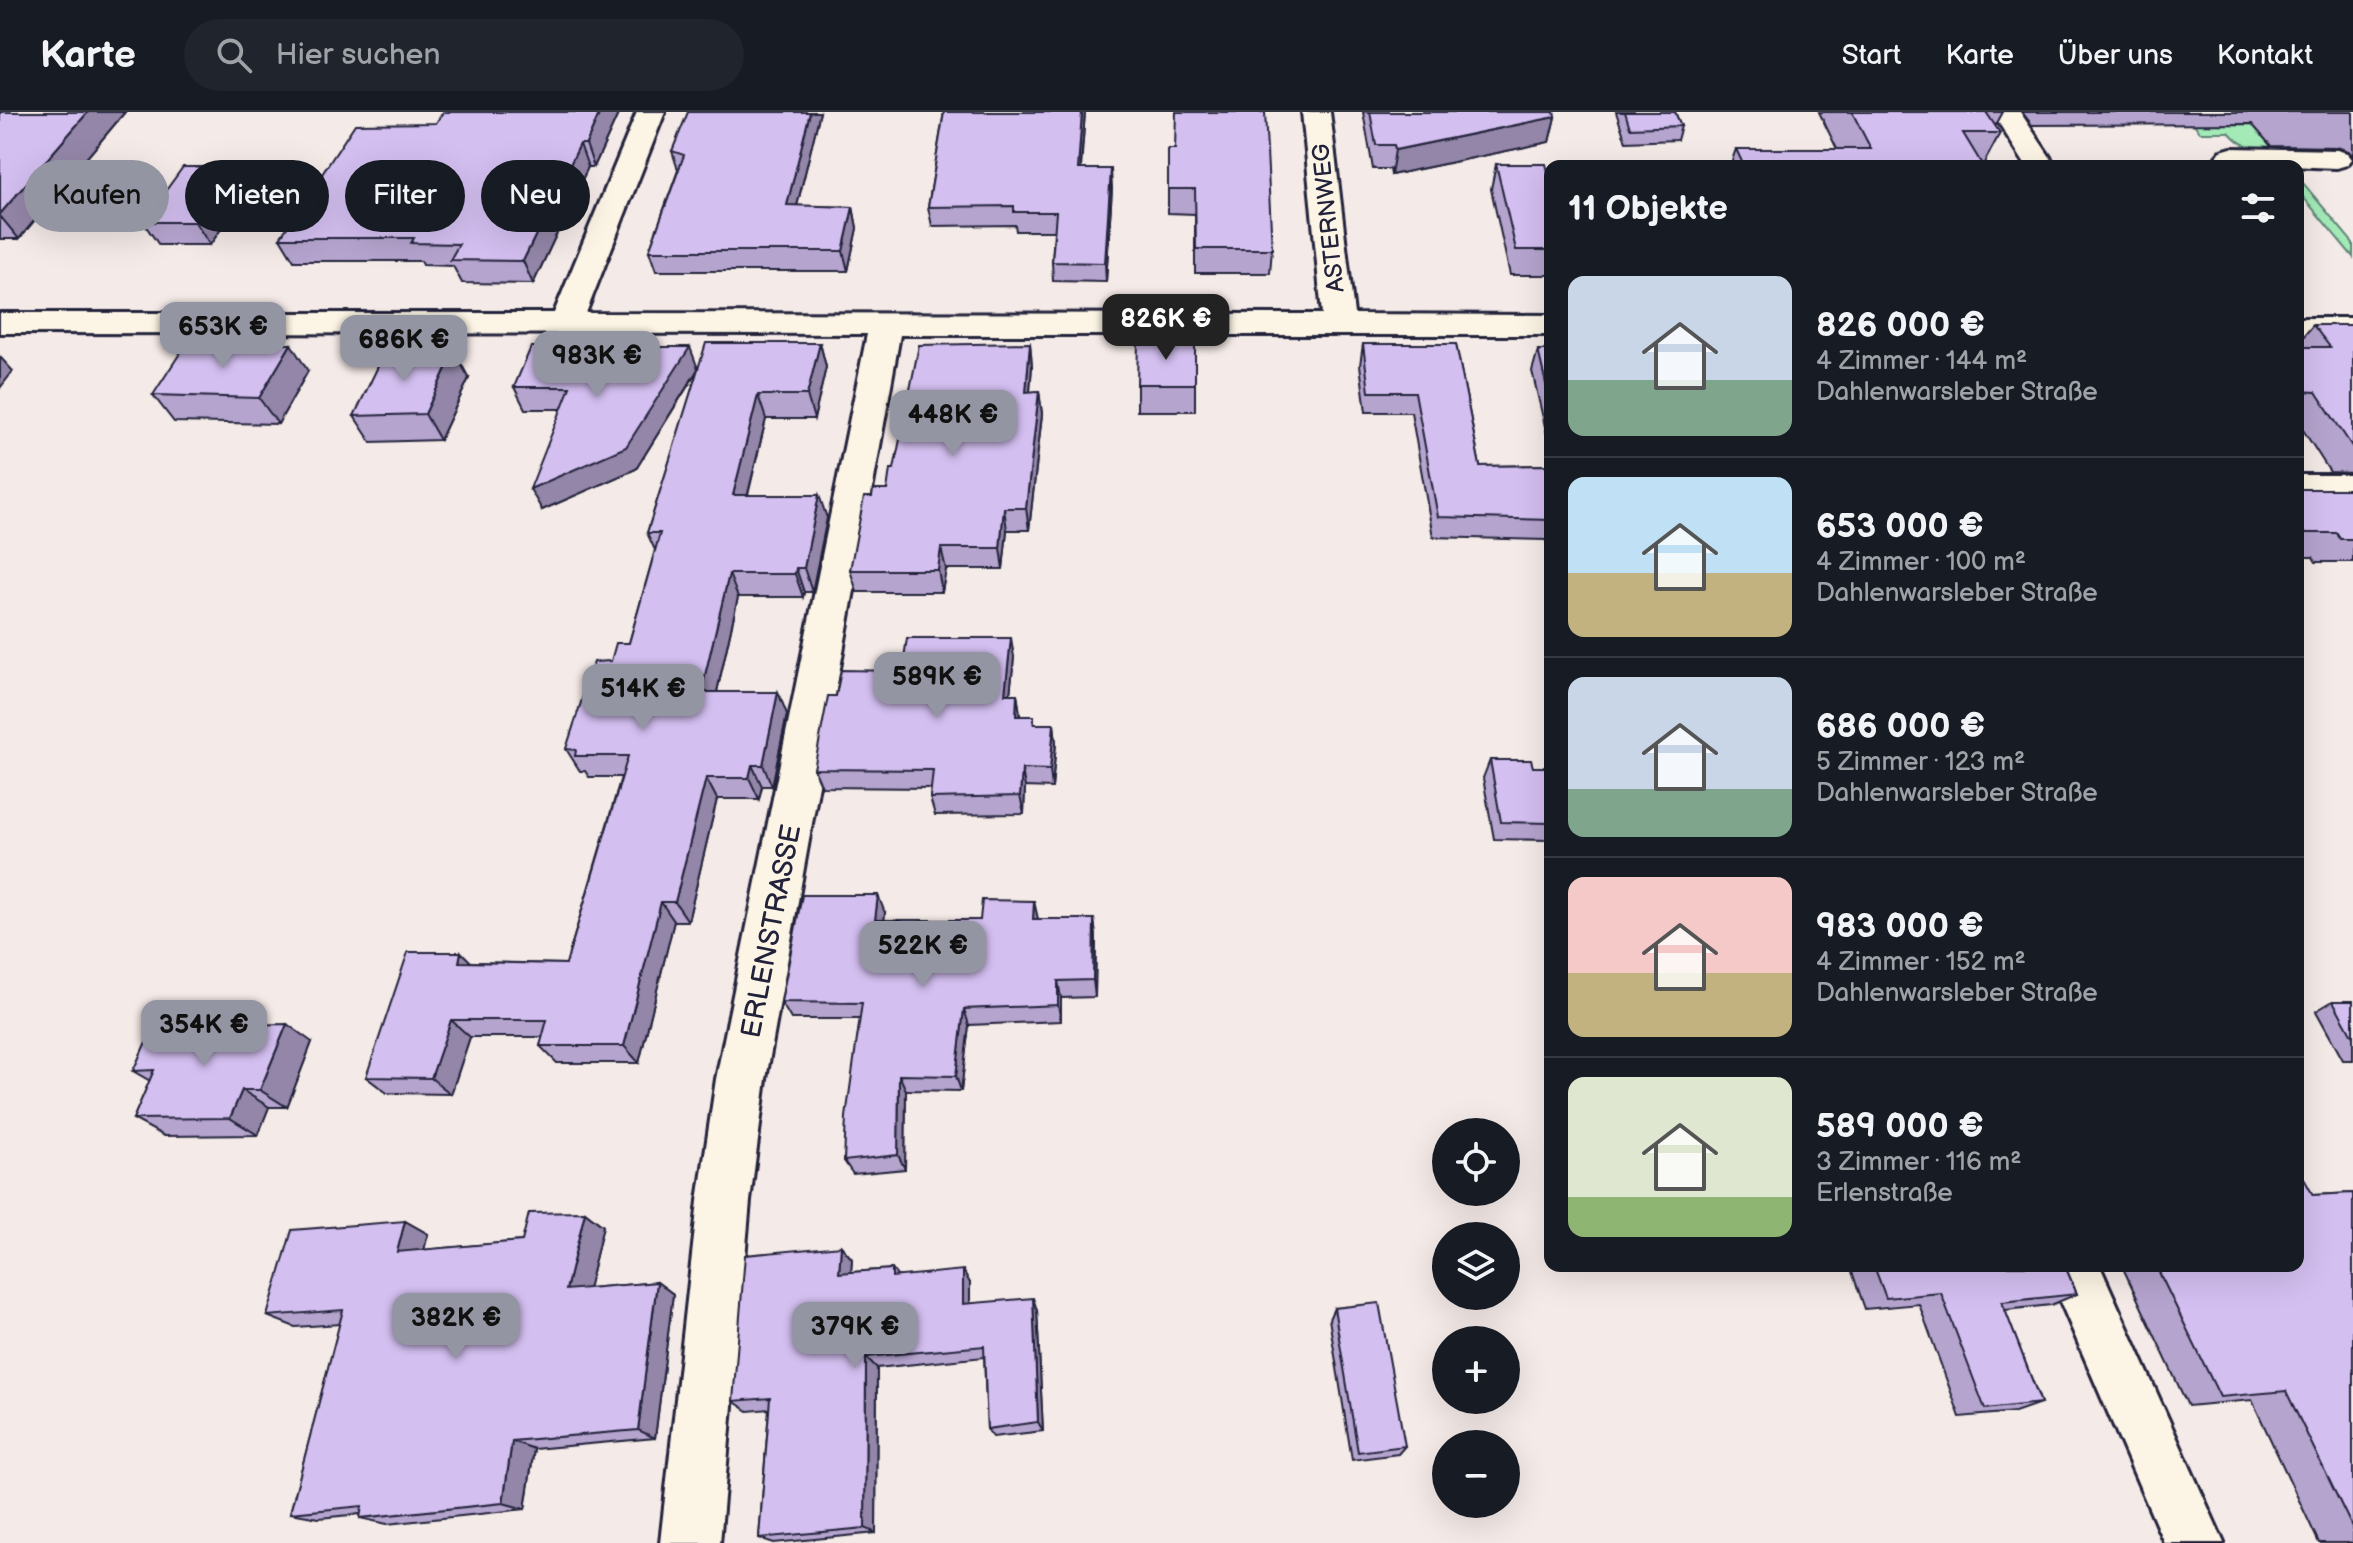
<!DOCTYPE html>
<html lang="de">
<meta charset="utf-8">
<style>
:root{--surface:#171b24;--page:#20242c;--text:#f1f3f6;--muted:#9ea1a6;--line:#363941;--accent:#9495a2}
body{margin:0;font-family:"Balsamiq Sans",sans-serif;background:var(--page);color:var(--text);height:100vh;display:flex;flex-direction:column;font-size:30px;white-space:nowrap}
*{box-sizing:border-box;margin:0}
p{font-size:26px;color:var(--muted)}
.icon{flex:none;width:44px;height:44px;fill:none;stroke:currentColor;stroke-width:2;stroke-linecap:round;stroke-linejoin:round}
.map{position:relative;flex:1;overflow:hidden}
.panel{position:absolute;left:1544px;top:48px;width:760px;height:1112px;display:flex;flex-direction:column;background:var(--surface);border-radius:16px;box-shadow:0 8px 32px #0002}
.panel>*{flex:none}
.top-card{position:absolute;left:24px;top:48px;width:760px;height:72px;display:flex;gap:16px}
.buttons{position:absolute;left:1432px;top:1006px;display:grid;gap:16px}
.buttons a{display:grid;place-items:center;width:88px;height:88px;border-radius:50%;background:var(--surface);box-shadow:0 8px 32px #0002;font-size:40px}
.price{position:absolute;translate:-50% -68px;padding:0 18px;border-radius:16px;background:var(--accent);color:#111;font-size:26px;line-height:52px;filter:drop-shadow(0 2px 4px #0008)}
.price::after{content:'';position:absolute;left:50%;top:48px;width:24px;height:18px;margin-left:-12px;background:inherit;clip-path:polygon(0 0,100% 0,50% 100%)}
.price.on{background:#222;color:#fff}
ul{padding:0;list-style:none}
li{display:flex;align-items:center;gap:24px;height:200px;padding:0 24px}
li+li{border-top:2px solid var(--line)}
li span{display:grid;place-items:center;flex:none;width:224px;height:160px;border-radius:16px;color:#555}
li>.icon{margin-inline-start:auto}
span .icon{width:96px;height:96px;fill:#fffc;stroke-width:1}
li b{font-size:34px}
h2{display:flex;justify-content:space-between;align-items:center;height:96px;padding:0 24px;font-size:34px}
.tag{padding:0 28px;border-radius:36px;background:var(--surface);box-shadow:0 8px 32px #0002;font-size:28px;line-height:72px}
.tag.on{background:var(--accent);color:#111}
header{display:flex;align-items:center;gap:48px;box-sizing:border-box;height:112px;padding:0 40px;background:var(--surface);border-bottom:2px solid var(--line)}
header strong{font-size:38px}
nav{display:flex;gap:44px;margin-inline-start:auto;font-size:28px}
.search{width:560px;height:72px;background:var(--page);display:flex;align-items:center;gap:20px;box-sizing:border-box;padding:0 28px;border-radius:44px;color:var(--muted);font-size:30px}
.map>svg:first-child{display:block}
.green{fill:#a3eab7;stroke:#628679;stroke-width:2}
.lines{fill:none;stroke-linecap:round;stroke-linejoin:round}
.minor-casing{stroke:#22223b;stroke-width:6}
.minor{fill:#fcf5e5;fill-rule:evenodd}
.wall{fill:#b5a4ce;stroke:#22223b;stroke-width:2}
.shaded-wall{fill:#9486a8;stroke:#22223b;stroke-width:2}
.building{fill:#d3bff0;stroke:#22223b;stroke-width:2}
.labels{text-anchor:middle;stroke-width:6;stroke-linejoin:round;paint-order:stroke}
.far-street-label{font-size:24px;fill:#22223b;stroke:#fcf5e5}
.street-label{font-size:28px;fill:#22223b;stroke:#fcf5e5}
</style>
<header>
<strong>Karte</strong>
<div class="search"><svg class="icon" aria-label="search" viewBox="0 0 24 24"><circle cx="10" cy="10" r="6"/><path d="M15 15l6 6"/></svg>Hier suchen</div>
<nav><a>Start</a><a>Karte</a><a>Über uns</a><a>Kontakt</a></nav>
</header>
<div class="map">
<svg width="2353" height="1431" viewBox="0 0 2353 1431">
<rect width="100%" height="100%" fill="#f4eae7"/>
<filter id="ink" filterUnits="userSpaceOnUse"><feTurbulence type="fractalNoise" baseFrequency=".0125" numOctaves="2"/><feDisplacementMap in="SourceGraphic" scale="16" xChannelSelector="R" yChannelSelector="G"/><feConvolveMatrix kernelMatrix="1 2 1 2 8 2 1 2 1" color-interpolation-filters="sRGB"/></filter>
<g filter="url(#ink)">
<path class="green" d="M2194,12H2252L2273,36C2253,36 2242,36 2229,20H2200Z
M2298,65L2353,131V145L2298,79Z"/>
<g class="lines">
<defs>
<path id="minor" d="M637,0H665L586,201L1322,202L1302,0H1330L1354,202L1550,203V223H900L766,967L750,1089L720,1431H660L698,1089L716,967L867,222L0,221V201H554Z
M1992,0H2020L2056,54H2026Z
M2231,36L2337,38L2347,41L2352,47L2347,53L2337,56L2221,51L2216,45L2221,39Z
M2298,206H2353V226H2298Z
M2298,363H2353V389H2298Z
M2045,1154H2100L2224,1431H2164Z"/>
</defs>
<use href="#minor" class="minor-casing"/>
<use href="#minor" class="minor"/>
</g>
<path class="wall" d="M0,0H125L19,127H0Z
M619,0L594,55H588L533,172L462,171L453,154L423,153L421,149H294L280,126L436,11Z
M820,0L797,94L853,95L857,116L848,159H656L649,139L678,58L672,39Z
M944,0H1085L1081,57L1112,76L1106,170L1053,169L1052,150L1054,119H1016L1015,113L932,114L928,95Z
M1363,0H1554L1555,5L1549,30L1391,63L1390,57H1373Z
M1616,0H1675L1681,14L1677,28L1626,30Z
M1819,0H2003L1996,13H1994L2000,21L1983,53V54H1730L1736,37H1837Z
M2022,0H2353V44L2349,39L2337,35L2271,34L2252,12L2032,13Z
M1168,37L1272,137L1270,161H1195V102L1168,101Z
M1496,52L1550,67V163H1510L1491,77Z
M234,55L248,78L210,133H159L143,110Z
M2313,213H2353V361L2330,360L2298,310V231Z
M1195,227V299H1137V272Z
M820,231L826,255L814,307H766L748,383L827,406L812,480H804L803,485H738L717,580L787,602L772,674H762L759,687H717L688,809H674L639,951H557L540,934L543,925H470L451,982L387,981L366,965L471,850L566,852L621,665H589L585,659H580L566,637L611,549L629,531L655,438L647,421L698,258L636,357L542,398L561,297H525L514,275L698,256Z
M1030,231L1032,254L1030,280L1039,279L1042,302L1029,418H1007L1003,457H946L942,480H857L850,458L872,385L887,378L894,357Z
M1363,232H1456L1480,354L1550,353V446L1546,428L1433,425L1411,300H1366L1360,253Z
M1538,238H1550V336L1532,259Z
M308,259L278,312L174,310L153,283Z
M469,266L440,328L371,330L354,304Z
M2298,377H2353V450H2316L2313,445H2298Z
M1014,545L1010,582H1017L1020,604L1035,612H1054L1056,631L1052,676L1025,675L1024,702L935,703L930,686L931,676L822,675L814,657L836,584L902,559Z
M1490,648L1533,655H1550V728L1494,727L1483,666Z
M885,801L884,808H980L1094,807L1096,825L1095,885L1061,886V909L969,913L961,979L906,978L905,1057L853,1062L844,1049L860,907H791L781,890Z
M2333,889H2353V948H2343L2316,899Z
M312,930L287,995H269L258,1023L164,1024L133,1007L150,969L133,959Z
M2353,1081V1431H2319L2252,1288L2188,1294L2122,1154H2298L2313,1083Z
M585,1100L603,1114L588,1176L657,1170L673,1182L655,1326L534,1337L525,1397L387,1412L360,1406L361,1402L319,1406L290,1401L340,1212L295,1215L267,1204L405,1109L428,1122L424,1138L522,1129Z
M841,1134L852,1147L851,1160L892,1157L897,1164L970,1171V1191L1037,1198L1043,1319L993,1325L987,1317L984,1245L877,1256L876,1421L774,1431L759,1426L769,1297L748,1299L733,1289Z
M1850,1154H2065L2077,1182L2051,1193L2005,1198L2041,1291L2015,1300L1960,1305L1919,1192L1865,1197Z
M1334,1196L1405,1334L1398,1342L1352,1348L1329,1207Z"/>
<path class="shaded-wall" d="M88,0H125L19,127L0,104V102Z
M600,0H619L594,55L586,32Z
M810,0H820L792,114L787,93Z
M1082,0H1085L1079,76L1078,57Z
M1555,5L1549,30L1391,63L1395,38Z
M580,32L588,55L533,172L523,149Z
M234,55L248,78L210,133L195,110Z
M1111,57L1112,76L1106,170L1105,151Z
M853,95L857,116L848,159L843,139Z
M820,231L826,255L814,307L807,283Z
M1030,231L1032,254L1028,302L1026,280Z
M291,232L308,259L278,312L259,286Z
M690,235L698,257L636,357L542,398L530,377Z
M454,239L469,266L440,328L425,302Z
M0,245L13,259L0,276Z
M1039,279L1042,302L1029,418L1026,396Z
M758,283L766,307L742,406L733,383Z
M819,383L827,406L812,480L804,456Z
M1004,396L1007,418L1003,457L1000,436Z
M941,436L946,457L942,480L938,458Z
M796,456L804,480L803,485L795,462Z
M729,462L738,485L712,602L701,580Z
M1011,526L1014,545L1008,601L1005,582Z
M778,580L787,602L772,674L763,653Z
M1017,582L1020,601L1019,622L1016,604Z
M1054,612L1056,631L1052,676L1050,658Z
M752,653L762,674L759,687L749,666Z
M1022,657L1025,675L1024,702L1020,684Z
M706,666L717,687L688,809L675,790Z
M878,783L885,801L882,826L875,808Z
M1034,789L1038,807H1033Z
M661,790L674,809L639,951L624,934Z
M1094,807L1096,825L1095,885L1093,868Z
M461,840L479,858L459,850Z
M1058,869L1061,886V909L1058,893Z
M964,897L969,913L961,979L956,964Z
M451,908L470,925L451,982L431,966Z
M287,912L312,930L287,995L260,978Z
M899,963L906,978L905,1057L898,1043Z
M242,978L269,995L258,1023L230,1006Z
M585,1100L603,1114L585,1190L566,1178Z
M405,1109L428,1122L420,1153L397,1140Z
M841,1134L852,1147L850,1174L839,1161Z
M963,1158L970,1171V1204L963,1192Z
M657,1170L673,1182L655,1326L638,1318Z
M1033,1186L1037,1198L1043,1319L1038,1310Z
M866,1245L877,1256L876,1421L865,1416Z
M512,1329L534,1337L525,1397L503,1391Z"/>
<path class="building" d="M0,0H88L0,102Z
M443,0H600L586,32H580L523,149L450,148L459,132L411,131L414,126H280L355,12L436,11Z
M688,0H810L787,93L853,95L843,139H649L684,43L672,39Z
M944,0H1082L1078,57H1111L1105,151L1052,150L1056,100H1014V94L928,95Z
M1176,0H1265L1272,137H1196L1195,77H1168V37H1175Z
M1370,0H1554L1555,5L1395,38L1394,33H1376Z
M1625,0H1675L1681,14L1630,16Z
M1852,0H1986L2000,21H1963L1983,54H1744L1736,37H1871Z
M1496,52H1546L1550,67V138H1516Z
M183,55H234L195,110H143Z
M2313,213H2353V336L2316,280L2298,279V235H2330Z
M1195,227V272H1137L1138,228Z
M706,231H820L807,283H758L733,383H819L804,456H796L795,462H729L701,580H778L763,653H752L749,666H706L675,790H661L624,934H540L547,908H451L431,966L366,965L408,840H461L459,850L566,852L628,644H575L576,638L566,637L594,550L611,549L616,531H629L660,421H647Z
M1030,231L1026,280L1039,279L1026,396H1004L1000,436H941L938,458H850L864,385H872L873,378H887L890,357H894L919,233Z
M186,232H291L259,286L153,283Z
M1363,232H1456L1480,354L1550,353V408L1438,405L1415,280H1369Z
M531,235H690L626,335L530,377L570,275H514Z
M1538,238H1550V289Z
M454,239L425,302L354,304L385,240Z
M2298,377H2353V427H2340L2337,421H2298Z
M907,526H1011L1005,582H1017L1016,604H1034V612H1054L1050,658L1022,657L1020,684L930,686L933,658L814,657L828,584H836L841,558L902,559Z
M1490,648H1531L1533,655H1550V711L1501,710Z
M802,783H878L875,808H980L982,788L1034,789L1033,807H1094L1093,868L1058,869V893L964,897L956,964L899,963L898,1043L844,1049L846,1005L862,891L781,890Z
M2333,889H2353V925Z
M287,912L260,978H242L230,1006L133,1007L154,958L133,959L153,914Z
M2298,1056L2313,1083L2353,1081V1417L2286,1279L2220,1285L2156,1154H2298Z
M585,1100L566,1178L657,1170L638,1318L512,1329L503,1391L360,1406L362,1394L290,1401L343,1198L267,1204L292,1118L405,1109L397,1140L522,1129L529,1101Z
M841,1134L839,1161L892,1157V1165L963,1158V1192L1033,1186L1038,1310L987,1317L984,1234L866,1245L865,1416L759,1426L770,1286L733,1289L745,1143Z
M1874,1154H2065L2077,1182L2002,1190L2041,1291L1985,1297L1941,1181L1886,1186Z
M1379,1191L1405,1334L1358,1340L1334,1196Z"/>
</g>
<g class="labels">
<g class="far-street-label">
<text transform="translate(1328 106) rotate(-96)" y="8">ASTERNWEG</text>
</g>
<g class="street-label">
<text transform="translate(770 819) rotate(-79)" y="10">ERLENSTRASSE</text>
</g>
</g>
</svg>
<div class="buttons">
<a><svg class="icon" aria-label="locate" viewBox="0 0 24 24"><circle cx="12" cy="12" r="6"/><path d="M12 2v4M12 18v4M2 12h4M18 12h4"/></svg></a>
<a><svg class="icon" aria-label="layers" viewBox="0 0 24 24"><path d="M12 4l9 5-9 5-9-5zM3 14l9 5 9-5"/></svg></a>
<a>+</a>
<a>−</a>
</div>
<b class="price on" style="left:1166px;top:250px">826K €</b>
<b class="price" style="left:223px;top:258px">653K €</b>
<b class="price" style="left:404px;top:271px">686K €</b>
<b class="price" style="left:597px;top:287px">983K €</b>
<b class="price" style="left:953px;top:346px">448K €</b>
<b class="price" style="left:937px;top:608px">589K €</b>
<b class="price" style="left:643px;top:620px">514K €</b>
<b class="price" style="left:923px;top:877px">522K €</b>
<b class="price" style="left:204px;top:956px">354K €</b>
<b class="price" style="left:456px;top:1249px">382K €</b>
<b class="price" style="left:855px;top:1258px">379K €</b>
<div class="top-card">
<a class="tag on">Kaufen</a>
<a class="tag">Mieten</a>
<a class="tag">Filter</a>
<a class="tag">Neu</a>
</div>
<section class="panel">
<h2>11 Objekte<svg class="icon" aria-label="filters" viewBox="0 0 24 24"><path d="M4 7h16M4 17h16"/><circle cx="9" cy="7" r="2"/><circle cx="15" cy="17" r="2"/></svg></h2>
<ul>
<li><span style="background:linear-gradient(#c9d6e8 65%,#7fa58c 0)"><svg class="icon" aria-label="home" viewBox="0 0 24 24"><path d="M3 11l9-7 9 7M6 9v11h12V9"/></svg></span><div><b>826 000 €</b><p>4 Zimmer · 144 m²</p><p>Dahlenwarsleber Straße</p></div></li>
<li><span style="background:linear-gradient(#bfe0f5 60%,#c2b280 0)"><svg class="icon" aria-label="home" viewBox="0 0 24 24"><path d="M3 11l9-7 9 7M6 9v11h12V9"/></svg></span><div><b>653 000 €</b><p>4 Zimmer · 100 m²</p><p>Dahlenwarsleber Straße</p></div></li>
<li><span style="background:linear-gradient(#c9d6e8 70%,#7fa58c 0)"><svg class="icon" aria-label="home" viewBox="0 0 24 24"><path d="M3 11l9-7 9 7M6 9v11h12V9"/></svg></span><div><b>686 000 €</b><p>5 Zimmer · 123 m²</p><p>Dahlenwarsleber Straße</p></div></li>
<li><span style="background:linear-gradient(#f6c9c9 60%,#c2b280 0)"><svg class="icon" aria-label="home" viewBox="0 0 24 24"><path d="M3 11l9-7 9 7M6 9v11h12V9"/></svg></span><div><b>983 000 €</b><p>4 Zimmer · 152 m²</p><p>Dahlenwarsleber Straße</p></div></li>
<li><span style="background:linear-gradient(#dfe7d0 75%,#8fb573 0)"><svg class="icon" aria-label="home" viewBox="0 0 24 24"><path d="M3 11l9-7 9 7M6 9v11h12V9"/></svg></span><div><b>589 000 €</b><p>3 Zimmer · 116 m²</p><p>Erlenstraße</p></div></li>
</ul>
</section>
</div>
